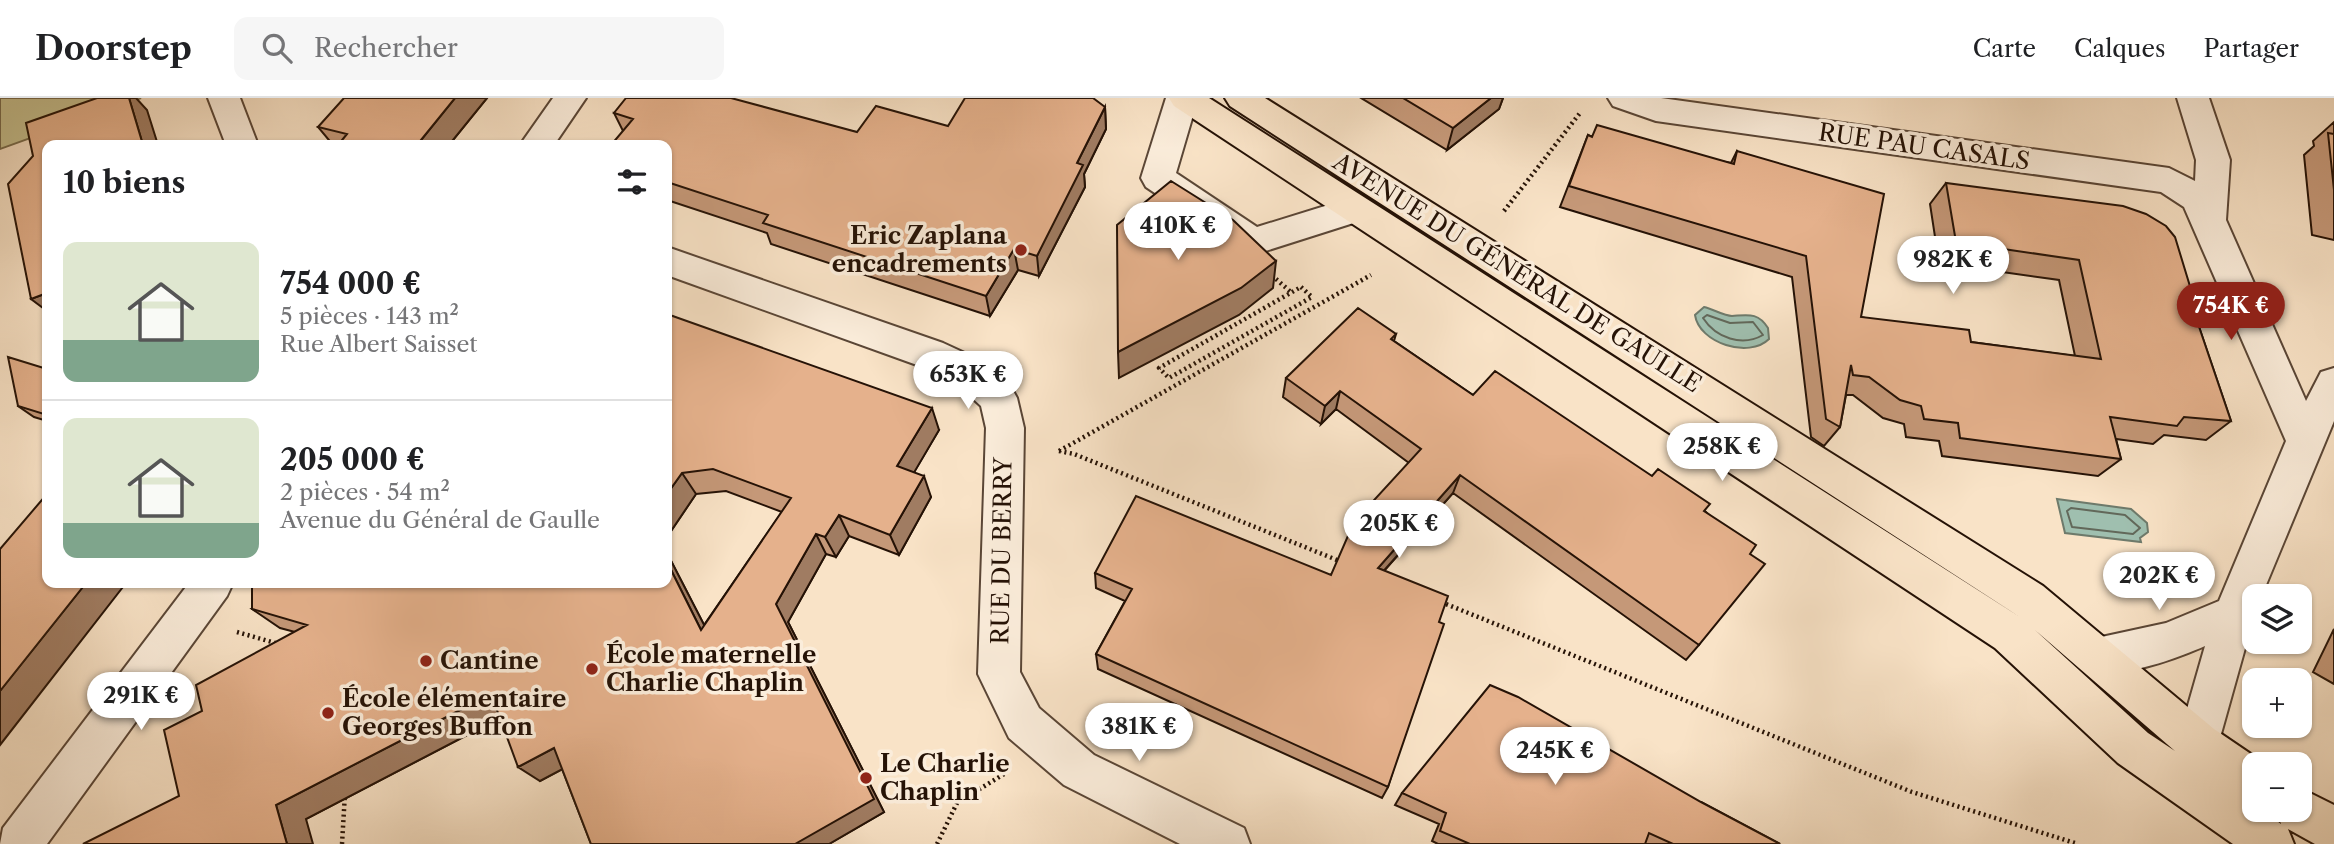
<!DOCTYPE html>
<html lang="fr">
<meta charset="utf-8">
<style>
:root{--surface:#fff;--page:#f6f6f6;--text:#202124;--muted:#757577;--line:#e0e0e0;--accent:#8f2418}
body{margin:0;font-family:"Libre Caslon Text",serif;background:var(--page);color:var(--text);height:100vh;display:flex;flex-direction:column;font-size:26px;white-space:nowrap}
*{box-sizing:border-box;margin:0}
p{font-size:23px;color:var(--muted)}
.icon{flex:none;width:38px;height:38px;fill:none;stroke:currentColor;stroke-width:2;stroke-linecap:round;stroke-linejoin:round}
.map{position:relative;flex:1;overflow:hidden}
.sheet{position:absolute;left:42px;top:42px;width:630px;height:448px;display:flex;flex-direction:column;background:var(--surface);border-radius:14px;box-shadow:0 2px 5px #0004}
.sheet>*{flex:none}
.fabs{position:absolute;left:2242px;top:486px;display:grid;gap:14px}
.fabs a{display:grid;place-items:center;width:70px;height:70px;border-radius:14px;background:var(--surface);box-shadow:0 2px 5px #0004;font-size:35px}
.price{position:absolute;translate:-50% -60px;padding:0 16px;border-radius:24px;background:#fff;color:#222;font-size:23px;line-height:46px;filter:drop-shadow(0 2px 4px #0008)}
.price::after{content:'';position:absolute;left:50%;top:42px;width:21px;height:16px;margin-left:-10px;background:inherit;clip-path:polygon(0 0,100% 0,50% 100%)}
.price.on{background:var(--accent);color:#fff}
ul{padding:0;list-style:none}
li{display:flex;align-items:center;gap:21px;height:175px;padding:0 21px}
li+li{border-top:2px solid var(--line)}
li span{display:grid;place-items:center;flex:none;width:196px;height:140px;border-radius:14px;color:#555}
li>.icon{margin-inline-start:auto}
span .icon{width:84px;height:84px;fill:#fffc;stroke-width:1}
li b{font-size:30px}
h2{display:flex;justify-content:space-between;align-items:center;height:84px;padding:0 21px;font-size:30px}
header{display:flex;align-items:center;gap:42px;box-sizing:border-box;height:98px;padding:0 35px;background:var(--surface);border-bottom:2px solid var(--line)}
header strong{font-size:33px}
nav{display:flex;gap:38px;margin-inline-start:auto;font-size:24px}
.search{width:490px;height:63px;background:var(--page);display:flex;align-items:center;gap:18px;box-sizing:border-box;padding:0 24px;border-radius:14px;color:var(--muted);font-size:26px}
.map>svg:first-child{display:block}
.green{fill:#c6c190;stroke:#766a4b;stroke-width:2}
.water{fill:#9fbfaf;stroke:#6e7a6b;stroke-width:2}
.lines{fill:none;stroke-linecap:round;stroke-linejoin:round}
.shore{stroke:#62685a;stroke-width:2}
.minor-casing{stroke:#5a4636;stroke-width:4}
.major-casing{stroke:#251206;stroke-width:4}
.path{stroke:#251206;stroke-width:4.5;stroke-dasharray:2 3.5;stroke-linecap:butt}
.minor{fill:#fbeddb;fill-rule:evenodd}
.major{fill:#f9e3c7;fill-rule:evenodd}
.wall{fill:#c59878;stroke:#251206;stroke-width:2}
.shaded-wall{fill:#a07c62;stroke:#251206;stroke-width:2}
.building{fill:#e5b18c;stroke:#251206;stroke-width:2}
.poi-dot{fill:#8f2418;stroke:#fbeddb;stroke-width:2.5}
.labels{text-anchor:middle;stroke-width:7;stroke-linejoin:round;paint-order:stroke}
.street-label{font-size:24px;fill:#251206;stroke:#fbeddb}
.poi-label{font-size:24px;font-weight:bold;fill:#251206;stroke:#fbeddb;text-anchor:start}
</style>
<header>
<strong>Doorstep</strong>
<div class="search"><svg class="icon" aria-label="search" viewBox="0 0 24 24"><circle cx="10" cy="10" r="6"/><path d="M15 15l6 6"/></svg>Rechercher</div>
<nav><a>Carte</a><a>Calques</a><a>Partager</a></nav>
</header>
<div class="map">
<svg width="2334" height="746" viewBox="0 0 2334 746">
<rect width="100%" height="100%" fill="#f9e3c7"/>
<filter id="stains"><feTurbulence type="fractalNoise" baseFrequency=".00286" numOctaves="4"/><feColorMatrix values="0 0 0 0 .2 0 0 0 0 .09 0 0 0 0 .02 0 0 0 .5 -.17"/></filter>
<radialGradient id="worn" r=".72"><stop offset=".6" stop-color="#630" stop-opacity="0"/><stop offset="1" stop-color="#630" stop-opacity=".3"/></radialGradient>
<path class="green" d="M0,0H141L0,51Z"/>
<path class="water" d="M1704,209C1713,211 1724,218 1732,218C1748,217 1758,214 1768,230L1769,241C1749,261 1699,245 1695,217Z
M2057,401L2131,411L2147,425L2148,434L2140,440L2141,444L2065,435Z"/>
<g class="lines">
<path class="shore" d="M1707,217L1730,225L1753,224L1763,237C1742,249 1716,240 1703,220Z
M2071,410L2125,417L2140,430L2133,436L2072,429L2067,413Z"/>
<defs>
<path id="minor" d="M208,0H240L258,47H226Z
M553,0H586L554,47H520Z
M1166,0H1198L1176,75L1257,129L1354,99L1366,103L1371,112L1366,121L1253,157L1241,153L1146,89L1141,80Z
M1608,0H1661L2169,70L2195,83L2196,62L2177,0H2209L2230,62L2226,122L2306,303L2321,274L2334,270V323L2261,499H2254V518L2214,661L2199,667L2184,661L2177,646L2205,548C2173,562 2116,583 2083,571L2077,557L2083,543L2166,525L2219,503L2286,343L2184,109L2161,94L1656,23L1613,8Z
M667,149L943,245L982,263L1011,289L1017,300L1024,330L1020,574L1039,610L1094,657L1244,730L1250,746H1180L1064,687L1009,640L978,576L986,330L981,308L956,285L917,267L667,177Z
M189,485H233L227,498L47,746H0L3,730Z"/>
<path id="major" d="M1169,0H1209L2023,521L1230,8L1225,0H1265L2043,488L2214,631L2267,667H2254V706L2249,704L2254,707V712H2262L2281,726L2276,712H2300V690L2334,707V746H2315L2288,731L2294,746H2233L2118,665L1995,550L1174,8ZM2035,532L2175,653L2148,635Z"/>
</defs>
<use href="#minor" class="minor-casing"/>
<use href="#major" class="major-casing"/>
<path class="path" d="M1504,113L1580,15
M1276,181L1292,195
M1301,189L1312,199L1169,280L1159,270Z
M1059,353L1074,356L1342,464
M1059,353L1371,177
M1441,504L1912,694L2078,746
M237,534L279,546
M342,746L345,695
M937,746L957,705L1004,676"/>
<use href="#minor" class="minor"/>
<use href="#major" class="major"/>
</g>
<path class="wall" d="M487,0L449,47H333L318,29Z
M1361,0H1503L1499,11L1447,52Z
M1105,9L1106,31L1084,76L1085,89L1039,178L1018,172L990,218L771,146L767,135L667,102V47L623,33L614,15L857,34L948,28Z
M2334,24V142L2312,137L2304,57L2314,48L2313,43Z
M1588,37L1592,39L1731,65L1737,53L1861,219L1971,244L2075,258L2059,182L1939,165L1930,106L1946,85L2196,208L2193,211L2231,323L2206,342L2164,337L2153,346L2116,341L2121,361L2098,378L1942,358L1939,343L1906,339L1904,326L1883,320L1853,297H1846L1840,329L1824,348L1811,339L1792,179L1560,109Z
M667,216L939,332L914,374L931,399L899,457L849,438L836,459L826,456L788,524L884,714L829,746H591L562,671L540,683L500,620L306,721L179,698L202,613L295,534L280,530L252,511L667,455L704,527L782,414L726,393L696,396L667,439Z
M1396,236L1394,243L1473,297L1705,413L1750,456L1699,547L1686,562L1453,395L1384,473L1439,524L1388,689L1382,700L1098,571L1096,556L1125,503L1096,490L1095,475L1331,477L1409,365L1336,311L1321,326L1283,299L1286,280Z
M47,271V323L34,319L18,308Z
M2334,531V586L2313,574Z
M1402,695L1701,704L1780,746H1438L1432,743L1439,726L1395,707Z"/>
<path class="shaded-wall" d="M129,0H136L147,12L158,47H143Z
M455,0H487L449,47H417Z
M1491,0H1503L1499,11L1447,52L1453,30Z
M1105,9L1106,31L1084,76L1085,89L1039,178L1037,158L1077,65Z
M1014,151L1018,172L990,218L986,198Z
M1276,163L1273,190L1239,217L1119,280L1118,254Z
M47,195V213L31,201Z
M1340,293L1336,311L1321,326L1325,308Z
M932,310L939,332L905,390L897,368Z
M682,375L696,396L667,439V396Z
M1460,377L1453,395L1372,486L1378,470Z
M924,378L931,399L899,457L890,437Z
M839,417L849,438L836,459L825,439Z
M816,436L826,456L788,524L884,714L829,746H795L776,506Z
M667,455L716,550L701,532L667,464Z
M86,485H126L0,647V593Z
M491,596L513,613L306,721L313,746H287L276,707Z
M554,650L574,665L540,683L518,669Z"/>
<path class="building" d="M97,0H129L143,47H47V195L31,201L8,86L33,58L26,25Z
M344,0H455L417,47H338L347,36L318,29Z
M626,0H731L857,34L876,8L948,28L965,0H1093L1105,9L1077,65L1083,67L1037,158L1014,151L986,198L763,125L768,117L667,84V47H611L633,21L614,15Z
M1403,0H1491L1453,30Z
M1597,27L1734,66L1737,53L1884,96L1861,219L1969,232L1971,244L2101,261L2079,162L1956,144L1946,85L2123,108L2146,116L2166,128L2175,139L2196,208H2192L2231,323L2184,319L2177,328L2110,319L2121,361L1960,340L1958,325L1924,321L1921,308L1900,302L1869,279L1853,277L1851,267L1840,329L1826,321L1806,158L1569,88L1588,37L1592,39Z
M2328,35L2334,36V92Z
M1171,83L1233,122L1276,163L1241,190L1118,254L1117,127Z
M1358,210L1396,236L1391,241L1473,297L1495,273L1652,378L1658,371L1710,406L1704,413L1756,447L1750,456L1765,466L1699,547L1460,377L1378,470L1448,498L1439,524L1444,526L1388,689L1096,556L1132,491L1095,475L1136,398L1331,477L1354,424L1421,351L1340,293L1325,308L1286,280Z
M667,216L932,310L897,368L924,378L890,437L839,417L825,439L816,436L776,506L874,701L795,746H591L554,650L518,669L491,596L276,707L287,746H83L179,698L164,632L202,613L196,587L307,527L252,511V488L254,485H667V464L701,532L791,400L713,371L682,375L667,396Z
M8,259L47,271V317L18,308Z
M47,396V485H86L0,593V451Z
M1490,587L1518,599L1701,704L1780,746H1673L1649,735L1645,746H1470L1440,733L1446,715L1402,695Z"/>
<g class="poi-dot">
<circle cx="1021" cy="152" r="7"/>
<circle cx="426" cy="563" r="7"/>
<circle cx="592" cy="571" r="7"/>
<circle cx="328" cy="615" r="7"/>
<circle cx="866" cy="680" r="7"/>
</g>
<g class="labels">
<g class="street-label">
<text transform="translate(1924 49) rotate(8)" y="8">RUE PAU CASALS</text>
<text transform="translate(1517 175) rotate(32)" y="8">AVENUE DU GÉNÉRAL DE GAULLE</text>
<text transform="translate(1002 453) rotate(-89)" y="8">RUE DU BERRY</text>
</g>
<g class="poi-label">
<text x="1007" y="146" text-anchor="end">Eric Zaplana<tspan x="1007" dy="28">encadrements</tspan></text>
<text x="606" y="565">École maternelle<tspan x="606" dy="28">Charlie Chaplin</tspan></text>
<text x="440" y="571">Cantine</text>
<text x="342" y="609">École élémentaire<tspan x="342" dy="28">Georges Buffon</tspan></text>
<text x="880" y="674">Le Charlie<tspan x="880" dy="28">Chaplin</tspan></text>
</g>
</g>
<rect width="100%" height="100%" filter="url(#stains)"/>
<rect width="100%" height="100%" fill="url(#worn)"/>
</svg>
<div class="fabs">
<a><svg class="icon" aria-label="layers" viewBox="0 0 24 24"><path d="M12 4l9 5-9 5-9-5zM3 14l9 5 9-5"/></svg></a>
<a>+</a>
<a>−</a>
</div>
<b class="price" style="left:1178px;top:164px">410K €</b>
<b class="price" style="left:1953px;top:198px">982K €</b>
<b class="price on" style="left:2231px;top:244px">754K €</b>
<b class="price" style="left:968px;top:313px">653K €</b>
<b class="price" style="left:1722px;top:385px">258K €</b>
<b class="price" style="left:1399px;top:462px">205K €</b>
<b class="price" style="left:2159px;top:514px">202K €</b>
<b class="price" style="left:141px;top:634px">291K €</b>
<b class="price" style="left:1139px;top:665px">381K €</b>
<b class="price" style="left:1555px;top:689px">245K €</b>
<section class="sheet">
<h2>10 biens<svg class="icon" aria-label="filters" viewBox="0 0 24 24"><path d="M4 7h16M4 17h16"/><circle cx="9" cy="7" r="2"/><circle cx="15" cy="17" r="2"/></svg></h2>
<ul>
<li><span style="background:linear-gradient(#dfe7d0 70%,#7fa58c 0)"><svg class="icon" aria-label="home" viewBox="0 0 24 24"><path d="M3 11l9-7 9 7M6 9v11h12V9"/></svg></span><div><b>754 000 €</b><p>5 pièces · 143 m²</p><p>Rue Albert Saisset</p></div></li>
<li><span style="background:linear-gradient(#dfe7d0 75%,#7fa58c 0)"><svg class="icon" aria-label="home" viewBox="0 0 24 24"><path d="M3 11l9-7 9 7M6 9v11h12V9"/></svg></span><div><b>205 000 €</b><p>2 pièces · 54 m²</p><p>Avenue du Général de Gaulle</p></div></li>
</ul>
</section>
</div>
